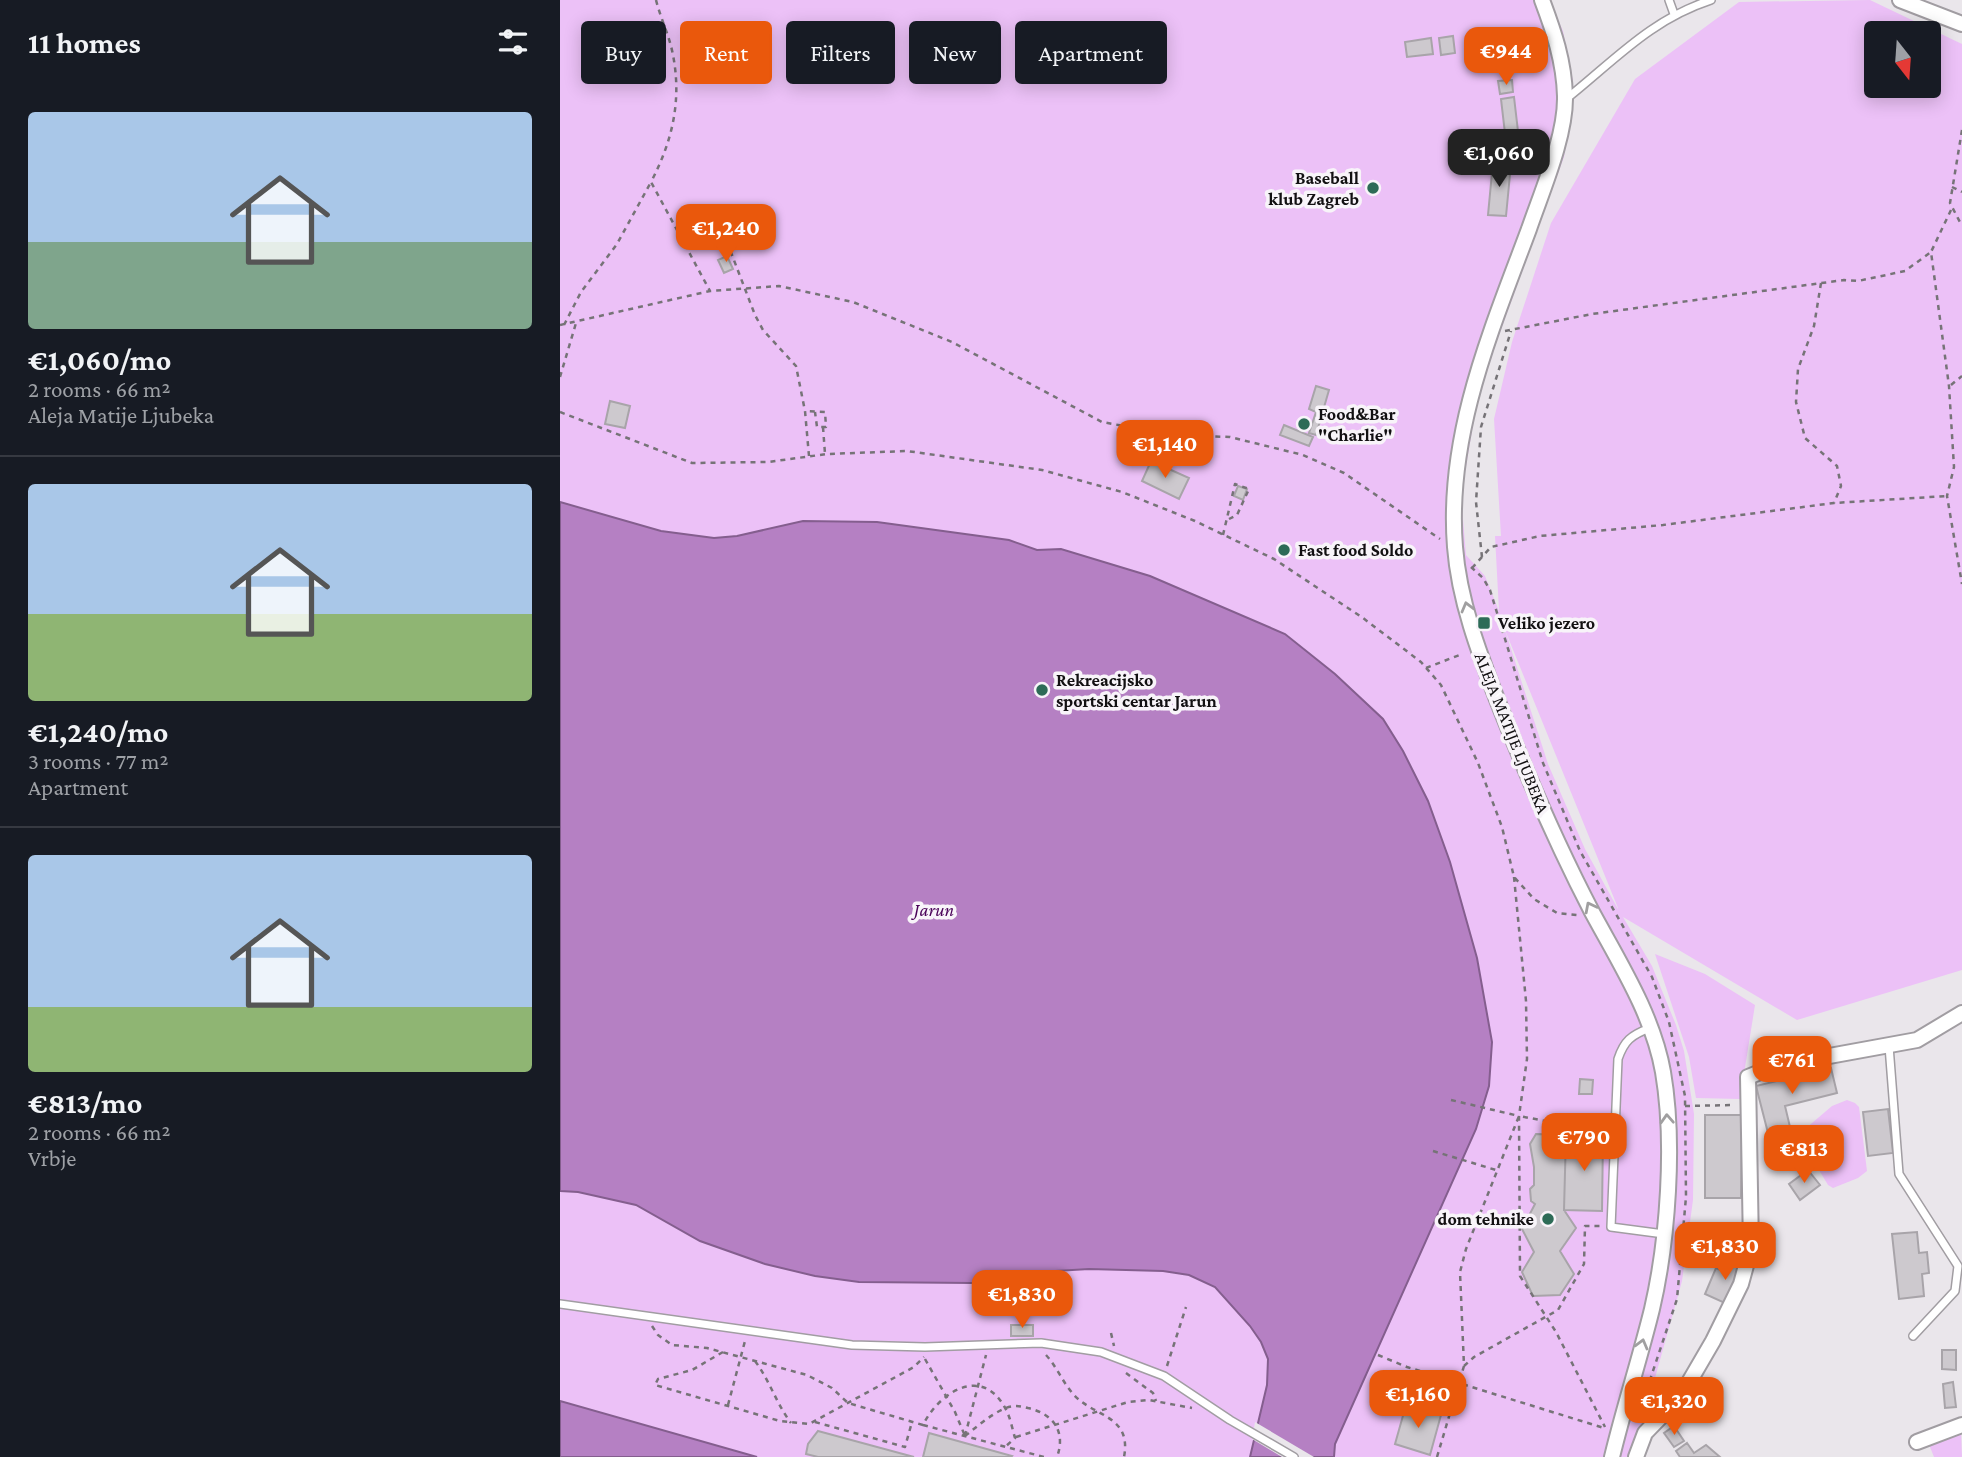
<!DOCTYPE html>
<meta charset="utf-8">
<style>
:root{--surface:#171b24;--page:#20242c;--text:#f1f3f6;--muted:#9ea1a6;--line:#363941;--accent:#ea580c}
body{margin:0;font-family:"Crimson Pro",serif;background:var(--page);color:var(--text);height:100vh;display:flex;flex-direction:column;font-size:26px;white-space:nowrap}
*{box-sizing:border-box;margin:0}
p{font-size:23px;color:var(--muted)}
.icon{flex:none;width:38px;height:38px;fill:none;stroke:currentColor;stroke-width:2;stroke-linecap:round;stroke-linejoin:round}
.map{position:relative;flex:1;overflow:hidden}
.panel{display:flex;flex-direction:column;background:var(--surface);width:560px}
.panel>*{flex:none}
.top-card{position:absolute;left:21px;top:21px;width:665px;height:63px;display:flex;gap:14px}
.needle{width:46px;rotate:163deg}
.buttons{position:absolute;left:1304px;top:21px;display:grid;gap:14px}
.buttons a{display:grid;place-items:center;width:77px;height:77px;border-radius:7px;background:var(--surface);box-shadow:0 4px 18px #0003;font-size:35px}
.price{position:absolute;translate:-50% -60px;padding:0 16px;border-radius:14px;background:var(--accent);color:#fff;font-size:23px;line-height:46px;filter:drop-shadow(0 2px 4px #0008)}
.price::after{content:'';position:absolute;left:50%;top:42px;width:21px;height:16px;margin-left:-10px;background:inherit;clip-path:polygon(0 0,100% 0,50% 100%)}
.price.selected{background:#222;color:#fff}
ul{padding:0;list-style:none}
li{display:grid;align-content:center;gap:14px;height:371px;padding:0 28px}
li+li{border-top:2px solid var(--line)}
li span{display:grid;place-items:center;height:217px;border-radius:7px;color:#555}
li>.icon{margin-inline-start:auto}
span .icon{width:126px;height:126px;fill:#fffc;stroke-width:1}
li b{font-size:30px}
h2{display:flex;justify-content:space-between;align-items:center;height:84px;padding:0 28px;font-size:30px}
.pill{padding:0 24px;border-radius:7px;background:var(--surface);box-shadow:0 4px 18px #0003;font-size:24px;line-height:63px}
.pill.selected{background:var(--accent);color:#fff}
main{display:flex;flex:1;min-height:0}
.map>svg:first-child{display:block}
.green{fill:#ecc1f7;fill-rule:evenodd}
.water{fill:#b580c3;stroke:#845e8e;stroke-width:2}
.pier{fill:#eae6eb}
.building{fill:#cdc9ce;stroke:#a8a4a9;stroke-width:2}
.lines{fill:none;stroke-linecap:round;stroke-linejoin:round}
.service-casing{stroke:#a19da2;stroke-width:10}
.minor-casing{stroke:#a19da2;stroke-width:18}
.path{stroke:#767377;stroke-width:2.5;stroke-dasharray:5 5;stroke-linecap:butt}
.service{stroke:#fff;stroke-width:7}
.minor{stroke:#fff;stroke-width:14}
.oneway{stroke:#a09fa0}
.poi-dot{fill:#2d6b57;stroke:#f8f4f9;stroke-width:2.5}
.labels{text-anchor:middle;stroke-width:7;stroke-linejoin:round;paint-order:stroke}
.poi-label{font-size:18px;font-weight:bold;fill:#121012;stroke:#f8f4f9;text-anchor:start}
.street-label{font-size:18px;fill:#121012;stroke:#f8f4f9}
.water-label{font-size:19px;font-style:italic;fill:#490158;stroke:#f8f4f9}
</style>
<main>
<section class="panel">
<h2>11 homes<svg class="icon" aria-label="filters" viewBox="0 0 24 24"><path d="M4 7h16M4 17h16"/><circle cx="9" cy="7" r="2"/><circle cx="15" cy="17" r="2"/></svg></h2>
<ul>
<li><span style="background:linear-gradient(#a9c7e8 60%,#7fa58c 0)"><svg class="icon" aria-label="home" viewBox="0 0 24 24"><path d="M3 11l9-7 9 7M6 9v11h12V9"/></svg></span><div><b>€1,060/mo</b><p>2 rooms · 66 m²</p><p>Aleja Matije Ljubeka</p></div></li>
<li><span style="background:linear-gradient(#a9c7e8 60%,#8fb573 0)"><svg class="icon" aria-label="home" viewBox="0 0 24 24"><path d="M3 11l9-7 9 7M6 9v11h12V9"/></svg></span><div><b>€1,240/mo</b><p>3 rooms · 77 m²</p><p>Apartment</p></div></li>
<li><span style="background:linear-gradient(#a9c7e8 70%,#8fb573 0)"><svg class="icon" aria-label="home" viewBox="0 0 24 24"><path d="M3 11l9-7 9 7M6 9v11h12V9"/></svg></span><div><b>€813/mo</b><p>2 rooms · 66 m²</p><p>Vrbje</p></div></li>
</ul>
</section>
<div class="map">
<svg width="1402" height="1457" viewBox="0 0 1402 1457">
<rect width="100%" height="100%" fill="#eae6eb"/>
<path class="green" d="M0,0H989L1003,31L1013,81L1011,116L1004,157L935,346L916,407L901,496L906,555L925,576L939,611L935,536H941L934,419L952,342L991,223L1075,79L1179,2L1310,0L1402,44V970L1237,1020L1063,917L1092,966L1116,1025L1124,1051L1134,1114L1133,1200L1122,1281L1073,1457H0ZM1316,33H1368V86H1316ZM945,630L1058,908V909L1025,849L988,764Z
M1095,954L1145,974L1195,1005L1180,1099L1136,1098L1129,1057Z
M1287,1100L1295,1103L1299,1107L1307,1171L1298,1178L1273,1188L1268,1185L1238,1135L1272,1106Z
M1401,1432L1402,1457H1374L1368,1442Z"/>
<path class="water" d="M0,502L101,531L154,538L177,536L243,521L317,522L449,540L477,550L501,549L590,576L725,634L775,674L823,719L843,751L868,801L890,862L917,958L932,1042L929,1086L916,1129L775,1444L774,1457H690L707,1385L708,1359L701,1342L690,1326L655,1287L629,1275L603,1271L529,1269L462,1273L412,1283L299,1282L255,1276L205,1264L140,1241L76,1205L18,1192L0,1191Z
M0,1401L197,1457H0Z"/>
<path class="pier" d="M695,1422L754,1457H722L692,1439Z"/>
<path class="building" d="M893,36L895,53L881,55L879,38Z
M871,38L873,54L847,57L845,42Z
M952,80L953,92L940,94L938,81Z
M954,97L959,140L946,142L941,99Z
M933,162L951,164L946,216L928,215Z
M167,256L173,269L164,273L158,260Z
M756,386L769,390L756,435L749,433L756,412L749,409Z
M50,401L70,406L65,428L45,424Z
M724,425L753,437L749,446L720,435Z
M591,461L629,478L619,499L582,481Z
M678,486L687,489L683,500L674,496Z
M1271,1068L1277,1093L1225,1106L1230,1127L1208,1133L1196,1086Z
M1020,1079L1033,1080L1032,1094H1019Z
M1328,1109L1333,1153L1308,1156L1303,1112Z
M1145,1115H1182L1181,1198H1145Z
M976,1134L1006,1135L1004,1210L1016,1228L1000,1251L1014,1274L1000,1295L973,1296L962,1272L974,1252L962,1229L975,1204L971,1201L970,1189L974,1185V1167L970,1144Z
M1006,1135L1043,1136L1042,1211L1004,1210Z
M1248,1170L1260,1185L1240,1200L1229,1184Z
M1357,1232L1359,1253L1367,1252L1369,1273L1362,1274L1364,1296L1339,1299L1332,1234Z
M1170,1260L1184,1266L1167,1304L1145,1294L1156,1268L1165,1272Z
M451,1325H473V1336H451Z
M1382,1350H1396V1370L1382,1369Z
M1393,1382L1396,1407L1385,1408L1383,1384Z
M846,1405L881,1415L870,1455L835,1444Z
M1114,1426L1124,1441L1114,1447L1104,1433Z
M258,1431L354,1457H258L246,1454L248,1444Z
M369,1433L452,1456L451,1457H363Z
M1127,1443L1134,1453L1146,1445L1160,1457H1120L1116,1451Z"/>
<g class="lines">
<defs>
<path id="service" d="M1109,0L1114,14
M1006,99C1055,60 1090,20 1151,0
M1090,1028C1071,1035 1064,1041 1058,1059L1051,1227L1104,1234
M1329,1046L1339,1174L1398,1266L1395,1291L1353,1336
M0,1304L292,1345L365,1347L481,1343L541,1352L604,1376L670,1420L734,1457"/>
<path id="minor" d="M982,0C994,32 1004,61 1005,96C1006,136 982,191 969,229C931,331 886,435 895,547C899,600 919,653 938,702C966,773 996,843 1032,912C1059,962 1093,1015 1103,1072C1115,1142 1108,1240 1092,1309C1080,1358 1064,1407 1052,1457
M1340,0L1402,24
M1357,1442L1402,1425
M1076,1457L1085,1433L1121,1396L1153,1341L1181,1284L1191,1247L1188,1077L1215,1066L1357,1040L1402,1013"/>
</defs>
<use href="#service" class="service-casing"/>
<use href="#minor" class="minor-casing"/>
<path class="path" d="M96,0C100,16 107,31 111,46C123,95 114,138 91,182L150,291
M1402,130L1390,203L1402,226
M1392,187L1402,192
M1391,210L1371,252L1389,386L1394,467L1387,496L1402,584
M167,242L195,315L203,330L236,366L245,411
M1261,283L1254,326L1238,369L1236,402L1245,438L1277,466L1281,486L1274,503
M0,325L150,291L219,286L293,302L392,342L542,422L613,435L670,437L743,455L784,473L880,539
M4,325L21,292L57,244L91,182
M945,331L1032,314L1284,280L1298,281L1345,271L1371,252
M0,377L16,323
M1391,385L1402,376
M0,412L132,463L208,462L267,454L347,451L482,470L562,492L635,521L714,559L803,618L861,662L881,685L918,763L942,827L954,877L974,899L997,913L1017,915
M263,427L265,454
M249,456L245,411L265,412L266,427H257L255,412
M599,464L611,435
M663,535L675,484L689,489L677,515L669,519
M922,557L916,502L921,427L951,331
M911,567L923,578L930,590L983,763L1020,851L1092,977L1109,1022L1125,1096L1126,1197L1117,1299L1079,1413
M912,568L931,547L980,536L1103,525L1274,503L1387,496
M866,668L902,654
M954,877L966,1001L967,1059L959,1116L960,1276L996,1332L1045,1427
M891,1100L959,1116
M1125,1106L1174,1105
M873,1151L936,1170
M92,1326L98,1335L112,1345L147,1348L247,1375L272,1388L288,1403L363,1425C378,1394 420,1365 444,1406C450,1415 452,1428 455,1438L445,1447
M551,1333L554,1346
M163,1352L132,1370L98,1379L95,1385L220,1421L249,1424L354,1367L364,1357
M486,1355C497,1367 503,1383 514,1395C534,1417 572,1415 564,1457
M818,1355L847,1367L1044,1428
M365,1359L395,1412L405,1436
M195,1361C210,1381 216,1403 231,1423
M607,1366L626,1307
M904,1366L914,1357L998,1310L1024,1264L1025,1226H1041
M566,1373L593,1393L596,1401
M168,1405L185,1341
M255,1422L345,1447L352,1422
M363,1425L484,1457
M405,1436C418,1426 431,1414 446,1408C454,1405 461,1406 468,1408C494,1414 506,1432 497,1457
M405,1436L426,1355
M456,1437L568,1402L589,1400L632,1408
M877,1457L904,1366L900,1272L906,1249L959,1116L1007,1125L1045,1123"/>
<use href="#service" class="service"/>
<use href="#minor" class="minor"/>
</g>
<defs><path id="oneway-chevron" d="M-2-3.5L2.5 0L-2 3.5" fill="none" stroke-width="1.6" stroke-linecap="round" stroke-linejoin="round" transform="scale(1.75)"/></defs>
<g class="oneway">
<use href="#oneway-chevron" transform="translate(907 607) rotate(-105)"/>
<use href="#oneway-chevron" transform="translate(1030 907) rotate(-117)"/>
<use href="#oneway-chevron" transform="translate(1107 1119) rotate(-93)"/>
<use href="#oneway-chevron" transform="translate(1082 1344) rotate(-75)"/>
</g>
<g class="poi-dot">
<circle cx="813" cy="188" r="7"/>
<circle cx="744" cy="424" r="7"/>
<circle cx="724" cy="550" r="7"/>
<rect x="917" y="616" width="14" height="14" rx="3.5"/>
<circle cx="482" cy="690" r="7"/>
<circle cx="988" cy="1219" r="7"/>
</g>
<g class="labels">
<g class="poi-label">
<text x="799" y="184" text-anchor="end">Baseball<tspan x="799" dy="21">klub Zagreb</tspan></text>
<text x="758" y="420">Food&amp;Bar<tspan x="758" dy="21">"Charlie"</tspan></text>
<text x="738" y="556">Fast food Soldo</text>
<text x="938" y="629">Veliko jezero</text>
<text x="496" y="686">Rekreacijsko<tspan x="496" dy="21">sportski centar Jarun</tspan></text>
<text x="974" y="1225" text-anchor="end">dom tehnike</text>
</g>
<g class="street-label">
<text transform="translate(952 733) rotate(68)" y="6">ALEJA MATIJE LJUBEKA</text>
</g>
<g class="water-label">
<text x="374" y="916">Jarun</text>
</g>
</g>
</svg>
<div class="buttons">
<a><svg class="needle" viewBox="-14 -14 28 28"><path d="M0-13l5 13h-10z" fill="#e53935"/><path d="M0 13l5-13h-10z" fill="#9ea1a6"/></svg></a>
</div>
<b class="price" style="left:946px;top:87px">€944</b>
<b class="price selected" style="left:939px;top:189px">€1,060</b>
<b class="price" style="left:166px;top:264px">€1,240</b>
<b class="price" style="left:605px;top:480px">€1,140</b>
<b class="price" style="left:1232px;top:1096px">€761</b>
<b class="price" style="left:1024px;top:1173px">€790</b>
<b class="price" style="left:1244px;top:1185px">€813</b>
<b class="price" style="left:1165px;top:1282px">€1,830</b>
<b class="price" style="left:462px;top:1330px">€1,830</b>
<b class="price" style="left:858px;top:1430px">€1,160</b>
<b class="price" style="left:1114px;top:1437px">€1,320</b>
<div class="top-card">
<a class="pill">Buy</a>
<a class="pill selected">Rent</a>
<a class="pill">Filters</a>
<a class="pill">New</a>
<a class="pill">Apartment</a>
</div>
</div>
</main>
